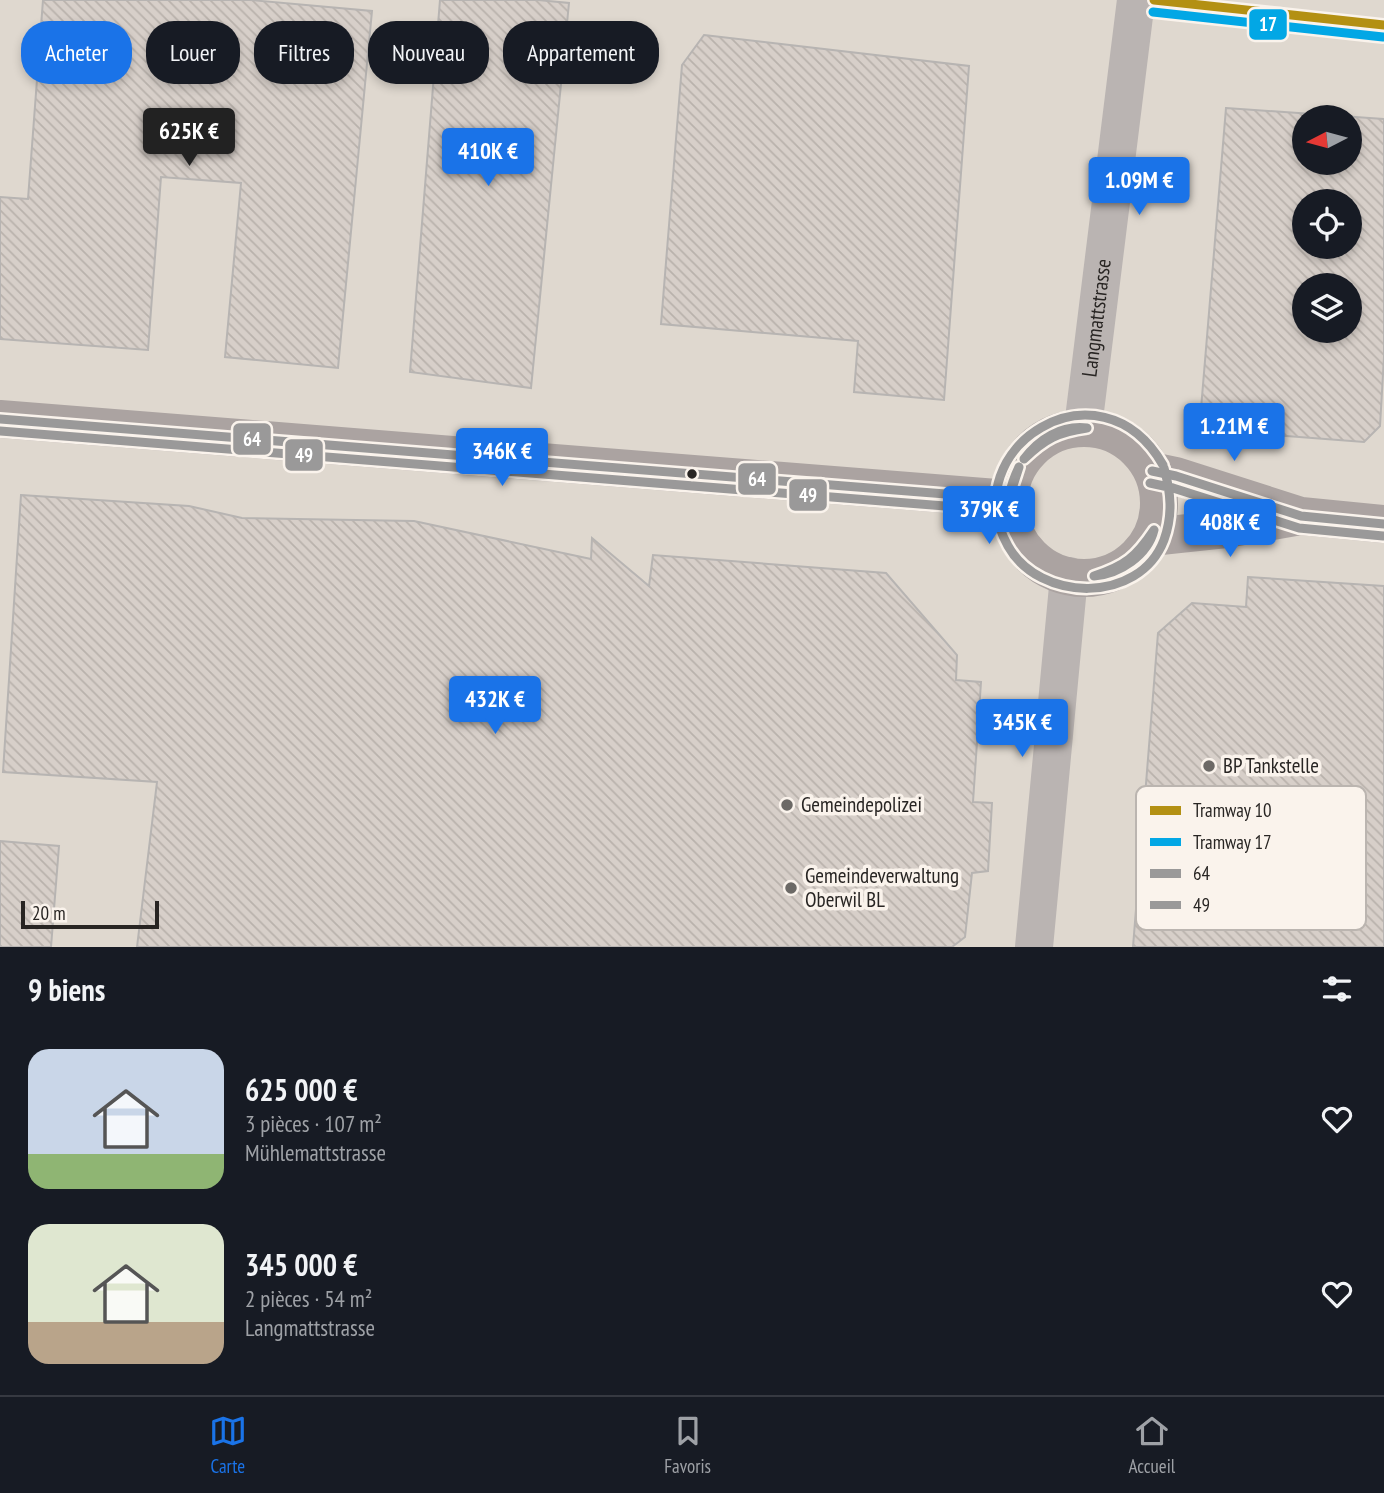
<!DOCTYPE html>
<html lang="fr">
<meta charset="utf-8">
<style>
:root{--surface:#171b24;--page:#242831;--text:#f1f3f6;--muted:#9ea1a6;--line:#363941;--accent:#1a73e8}
body{margin:0;font-family:"PT Sans Narrow",sans-serif;background:var(--page);color:var(--text);height:100vh;display:flex;flex-direction:column;font-size:26px;white-space:nowrap}
*{box-sizing:border-box;margin:0}
p{font-size:23px;color:var(--muted)}
.icon{flex:none;width:38px;height:38px;fill:none;stroke:currentColor;stroke-width:2;stroke-linecap:round;stroke-linejoin:round}
.map{position:relative;height:947px;overflow:hidden}
.drawer{display:flex;flex-direction:column;background:var(--surface);flex:1}
.drawer>*{flex:none}
.banner{position:absolute;left:21px;top:21px;width:700px;height:63px;display:flex;gap:14px}
.needle{width:46px;rotate:264deg}
.buttons{position:absolute;left:1292px;top:105px;display:grid;gap:14px}
.buttons a{display:grid;place-items:center;width:70px;height:70px;border-radius:50%;background:var(--surface);box-shadow:0 4px 10px #0003;font-size:35px}
.scale{position:absolute;left:21px;bottom:18px;width:138px;box-sizing:border-box;padding-left:7px;border:4px solid #282523;border-top:0;font-size:19px;line-height:24px;white-space:nowrap;color:#282523;-webkit-text-stroke:5px #faf3ec;paint-order:stroke}
.price{position:absolute;translate:-50% -60px;padding:0 16px;border-radius:7px;background:var(--accent);color:#fff;font-size:23px;line-height:46px;filter:drop-shadow(0 2px 4px #0008)}
.price::after{content:'';position:absolute;left:50%;top:42px;width:21px;height:16px;margin-left:-10px;background:inherit;clip-path:polygon(0 0,100% 0,50% 100%)}
.price.active{background:#222;color:#fff}
ul{padding:0;list-style:none}
li{display:flex;align-items:center;gap:21px;height:175px;padding:0 28px}
li span{display:grid;place-items:center;flex:none;width:196px;height:140px;border-radius:21px;color:#555}
li>.icon{margin-inline-start:auto}
span .icon{width:84px;height:84px;fill:#fffc;stroke-width:1}
li b{font-size:30px}
h2{display:flex;justify-content:space-between;align-items:center;height:84px;padding:0 28px;font-size:30px}
.pill{padding:0 24px;border-radius:28px;background:var(--surface);box-shadow:0 4px 10px #0003;font-size:24px;line-height:63px}
.pill.active{background:var(--accent);color:#fff}
.tabs{display:flex;justify-content:space-around;align-items:center;height:98px;border-top:2px solid var(--line);background:var(--surface);font-size:19px;color:var(--muted)}
.tabs a{display:grid;justify-items:center;gap:4px}
.tabs .active{color:var(--accent)}
.map>svg:first-child{display:block}
.built{fill:#dfd8cf;fill-rule:evenodd}
.building{fill:url(#building-back-hatch);stroke:#b7b4b2;stroke-width:2;fill-rule:evenodd}
.lines{fill:none;stroke-linecap:round;stroke-linejoin:round}
.minor{stroke:#bab4b2;stroke-width:38}
.major{stroke:#aba3a1;stroke-width:38}
.bus-1-casing{stroke:#faf3ec;stroke-width:14}
.bus-2-casing{stroke:#faf3ec;stroke-width:14}
.bus-1{stroke:#9a9999;stroke-width:9}
.bus-2{stroke:#9a9999;stroke-width:9}
.tram-1-casing{stroke:#faf3ec;stroke-width:14}
.tram-2-casing{stroke:#faf3ec;stroke-width:14}
.tram-1{stroke:#b39013;stroke-width:9}
.tram-2{stroke:#02a7e5;stroke-width:9}
.bus-dot{fill:#282523;stroke:#faf3ec;stroke-width:2.5}
.poi-dot{fill:#6c6966;stroke:#faf3ec;stroke-width:2.5}
.labels{text-anchor:middle;stroke-width:7;stroke-linejoin:round;paint-order:stroke}
.street-label{font-size:21px;fill:#282523;stroke:#faf3ec}
.poi-label{font-size:21px;fill:#282523;stroke:#faf3ec;text-anchor:start}
.key{fill:#faf3ec;stroke:#bbb5b0;stroke-width:2}
.key-label{font-size:19px;fill:#282523}
.line-badge{stroke:#faf3ec;stroke-width:2.5}
.badge-label{font-size:19px;text-anchor:middle;font-weight:bold;fill:#fff}
</style>
<div class="map">
<svg width="1384" height="947" viewBox="0 0 1384 947">
<defs>
<pattern id="building-back-hatch" width="6" height="6" patternUnits="userSpaceOnUse" patternTransform="scale(1.75)"><rect width="6" height="6" fill="#d7cfc9"/><path d="M-1 5l2 2M0 0l6 6M5-1l2 2" fill="none" stroke="#b9b2ac"/></pattern>
</defs>
<rect width="100%" height="100%" fill="#eae6e2"/>
<path class="built" d="M0,0H1384V947H0ZM1304,117H1349V163H1304ZM1304,201H1349V247H1304ZM1304,285H1349V331H1304Z"/>
<path class="building" d="M43,0H250L372,11L338,368L225,357L241,183L161,177L148,350L0,339V197L28,199Z
M440,0H538L569,3L531,388L410,372Z
M704,35L969,66L944,400L854,392L858,341L661,324L682,65Z
M1226,108L1384,119V357L1380,426L1364,442L1220,431L1201,409ZM1304,117H1349V163H1304ZM1304,201H1349V247H1304ZM1304,285H1349V331H1304Z
M21,495L189,506L242,518L414,521L591,559L592,538L649,586L653,555L886,573L957,655L956,680L981,682L973,802L992,803L988,871L972,873L965,937L952,947H137L157,782L3,772Z
M1248,577L1384,586V947H1133L1158,633L1192,603L1246,607Z
M0,841L59,846L51,947H0Z"/>
<g class="lines">
<g class="minor">
<path id="s1" d="M1083,427L1136,0"/>
<path d="M1034,947L1069,576"/>
</g>
<path class="major" d="M0,419L1009,499
M1009 503a75 75 0 1 1 150 0a75 75 0 1 1-150 0Z
M1152,471L1176,476L1301,516L1384,524
M1151,537L1226,529L1295,517"/>
<defs>
<path id="bus-1" d="M0,419L1009,499
M1024,459C1039,439 1061,425 1087,428
M1024,459C1045,439 1058,432 1087,428
M1152,471L1176,476L1301,516L1384,524
M1012,521C1005,502 1011,484 1019,467
M1012,521L1010,495L1019,467
M1094,576C1125,566 1136,557 1154,530
M1094,576C1120,574 1148,555 1154,530"/>
<path id="bus-2" d="M0,431L1008,511
M1163,465C1100,355 953,448 1008,546C1039,602 1139,605 1164,540C1173,515 1171,493 1164,468
M1150,483L1173,488L1299,528L1383,536"/>
</defs>
<use href="#bus-1" class="bus-1-casing"/>
<use href="#bus-2" class="bus-2-casing"/>
<use href="#bus-1" class="bus-1"/>
<use href="#bus-2" class="bus-2"/>
<defs>
<path id="tram-1" d="M1154,0L1384,25"/>
<path id="tram-2" d="M1153,12L1383,37"/>
</defs>
<use href="#tram-1" class="tram-1-casing"/>
<use href="#tram-2" class="tram-2-casing"/>
<use href="#tram-1" class="tram-1"/>
<use href="#tram-2" class="tram-2"/>
</g>
<circle class="bus-dot" cx="692" cy="474" r="6"/>
<g class="poi-dot">
<circle cx="1209" cy="766" r="7"/>
<circle cx="787" cy="805" r="7"/>
<circle cx="791" cy="888" r="7"/>
</g>
<g class="labels">
<g class="street-label">
<text dy="7" stroke="none"><textPath href="#s1" startOffset="110">Langmattstrasse</textPath></text>
</g>
<g class="poi-label">
<text x="1223" y="773">BP Tankstelle</text>
<text x="801" y="812">Gemeindepolizei</text>
<text x="805" y="883">Gemeindeverwaltung<tspan x="805" dy="24">Oberwil BL</tspan></text>
</g>
</g>
<rect x="1136" y="786" width="230" height="144" rx="10" class="key"/>
<rect x="1150" y="806" width="31" height="9" fill="#b39013"/>
<rect x="1150" y="838" width="31" height="8" fill="#02a7e5"/>
<rect x="1150" y="869" width="31" height="9" fill="#9a9999"/>
<rect x="1150" y="901" width="31" height="8" fill="#9a9999"/>
<g class="key-label">
<text x="1193" y="817">Tramway 10</text>
<text x="1193" y="849">Tramway 17</text>
<text x="1193" y="880">64</text>
<text x="1193" y="912">49</text>
</g>
<g class="line-badge">
<rect x="1248" y="8" width="40" height="33" rx="7" fill="#02a7e5"/>
<rect x="232" y="422" width="40" height="34" rx="7" fill="#9a9999"/>
<rect x="284" y="438" width="40" height="34" rx="7" fill="#9a9999"/>
<rect x="737" y="462" width="40" height="34" rx="7" fill="#9a9999"/>
<rect x="788" y="478" width="40" height="34" rx="7" fill="#9a9999"/>
</g>
<g class="badge-label">
<text x="1268" y="31">17</text>
<text x="252" y="446">64</text>
<text x="304" y="462">49</text>
<text x="757" y="486">64</text>
<text x="808" y="502">49</text>
</g>
</svg>
<div class="buttons">
<a><svg class="needle" viewBox="-14 -14 28 28"><path d="M0-13l5 13h-10z" fill="#e53935"/><path d="M0 13l5-13h-10z" fill="#9ea1a6"/></svg></a>
<a><svg class="icon" aria-label="locate" viewBox="0 0 24 24"><circle cx="12" cy="12" r="6"/><path d="M12 2v4M12 18v4M2 12h4M18 12h4"/></svg></a>
<a><svg class="icon" aria-label="layers" viewBox="0 0 24 24"><path d="M12 4l9 5-9 5-9-5zM3 14l9 5 9-5"/></svg></a>
</div>
<div class="scale">20 m</div>
<b class="price active" style="left:189px;top:168px">625K €</b>
<b class="price" style="left:488px;top:188px">410K €</b>
<b class="price" style="left:1139px;top:217px">1.09M €</b>
<b class="price" style="left:1234px;top:463px">1.21M €</b>
<b class="price" style="left:502px;top:488px">346K €</b>
<b class="price" style="left:989px;top:546px">379K €</b>
<b class="price" style="left:1230px;top:559px">408K €</b>
<b class="price" style="left:495px;top:736px">432K €</b>
<b class="price" style="left:1022px;top:759px">345K €</b>
<div class="banner">
<a class="pill active">Acheter</a>
<a class="pill">Louer</a>
<a class="pill">Filtres</a>
<a class="pill">Nouveau</a>
<a class="pill">Appartement</a>
</div>
</div>
<section class="drawer">
<h2>9 biens<svg class="icon" aria-label="filters" viewBox="0 0 24 24"><path d="M4 7h16M4 17h16"/><circle cx="9" cy="7" r="2"/><circle cx="15" cy="17" r="2"/></svg></h2>
<ul>
<li><span style="background:linear-gradient(#c9d6e8 75%,#8fb573 0)"><svg class="icon" aria-label="home" viewBox="0 0 24 24"><path d="M3 11l9-7 9 7M6 9v11h12V9"/></svg></span><div><b>625 000 €</b><p>3 pièces · 107 m²</p><p>Mühlemattstrasse</p></div><svg class="icon" aria-label="heart" viewBox="0 0 24 24"><path d="M12 20l-8-8c-3-5 5-10 8-4 3-6 11-1 8 4z"/></svg></li>
<li><span style="background:linear-gradient(#dfe7d0 70%,#b9a48a 0)"><svg class="icon" aria-label="home" viewBox="0 0 24 24"><path d="M3 11l9-7 9 7M6 9v11h12V9"/></svg></span><div><b>345 000 €</b><p>2 pièces · 54 m²</p><p>Langmattstrasse</p></div><svg class="icon" aria-label="heart" viewBox="0 0 24 24"><path d="M12 20l-8-8c-3-5 5-10 8-4 3-6 11-1 8 4z"/></svg></li>
</ul>
</section>
<nav class="tabs">
<a class="active"><svg class="icon" aria-label="map" viewBox="0 0 24 24"><path d="M3 6l6-2 6 2 6-2v14l-6 2-6-2-6 2zM9 4v14M15 6v14"/></svg>Carte</a>
<a><svg class="icon" aria-label="saved" viewBox="0 0 24 24"><path d="M7 4h10v16l-5-4-5 4z"/></svg>Favoris</a>
<a><svg class="icon" aria-label="home" viewBox="0 0 24 24"><path d="M3 11l9-7 9 7M6 9v11h12V9"/></svg>Accueil</a>
</nav>
